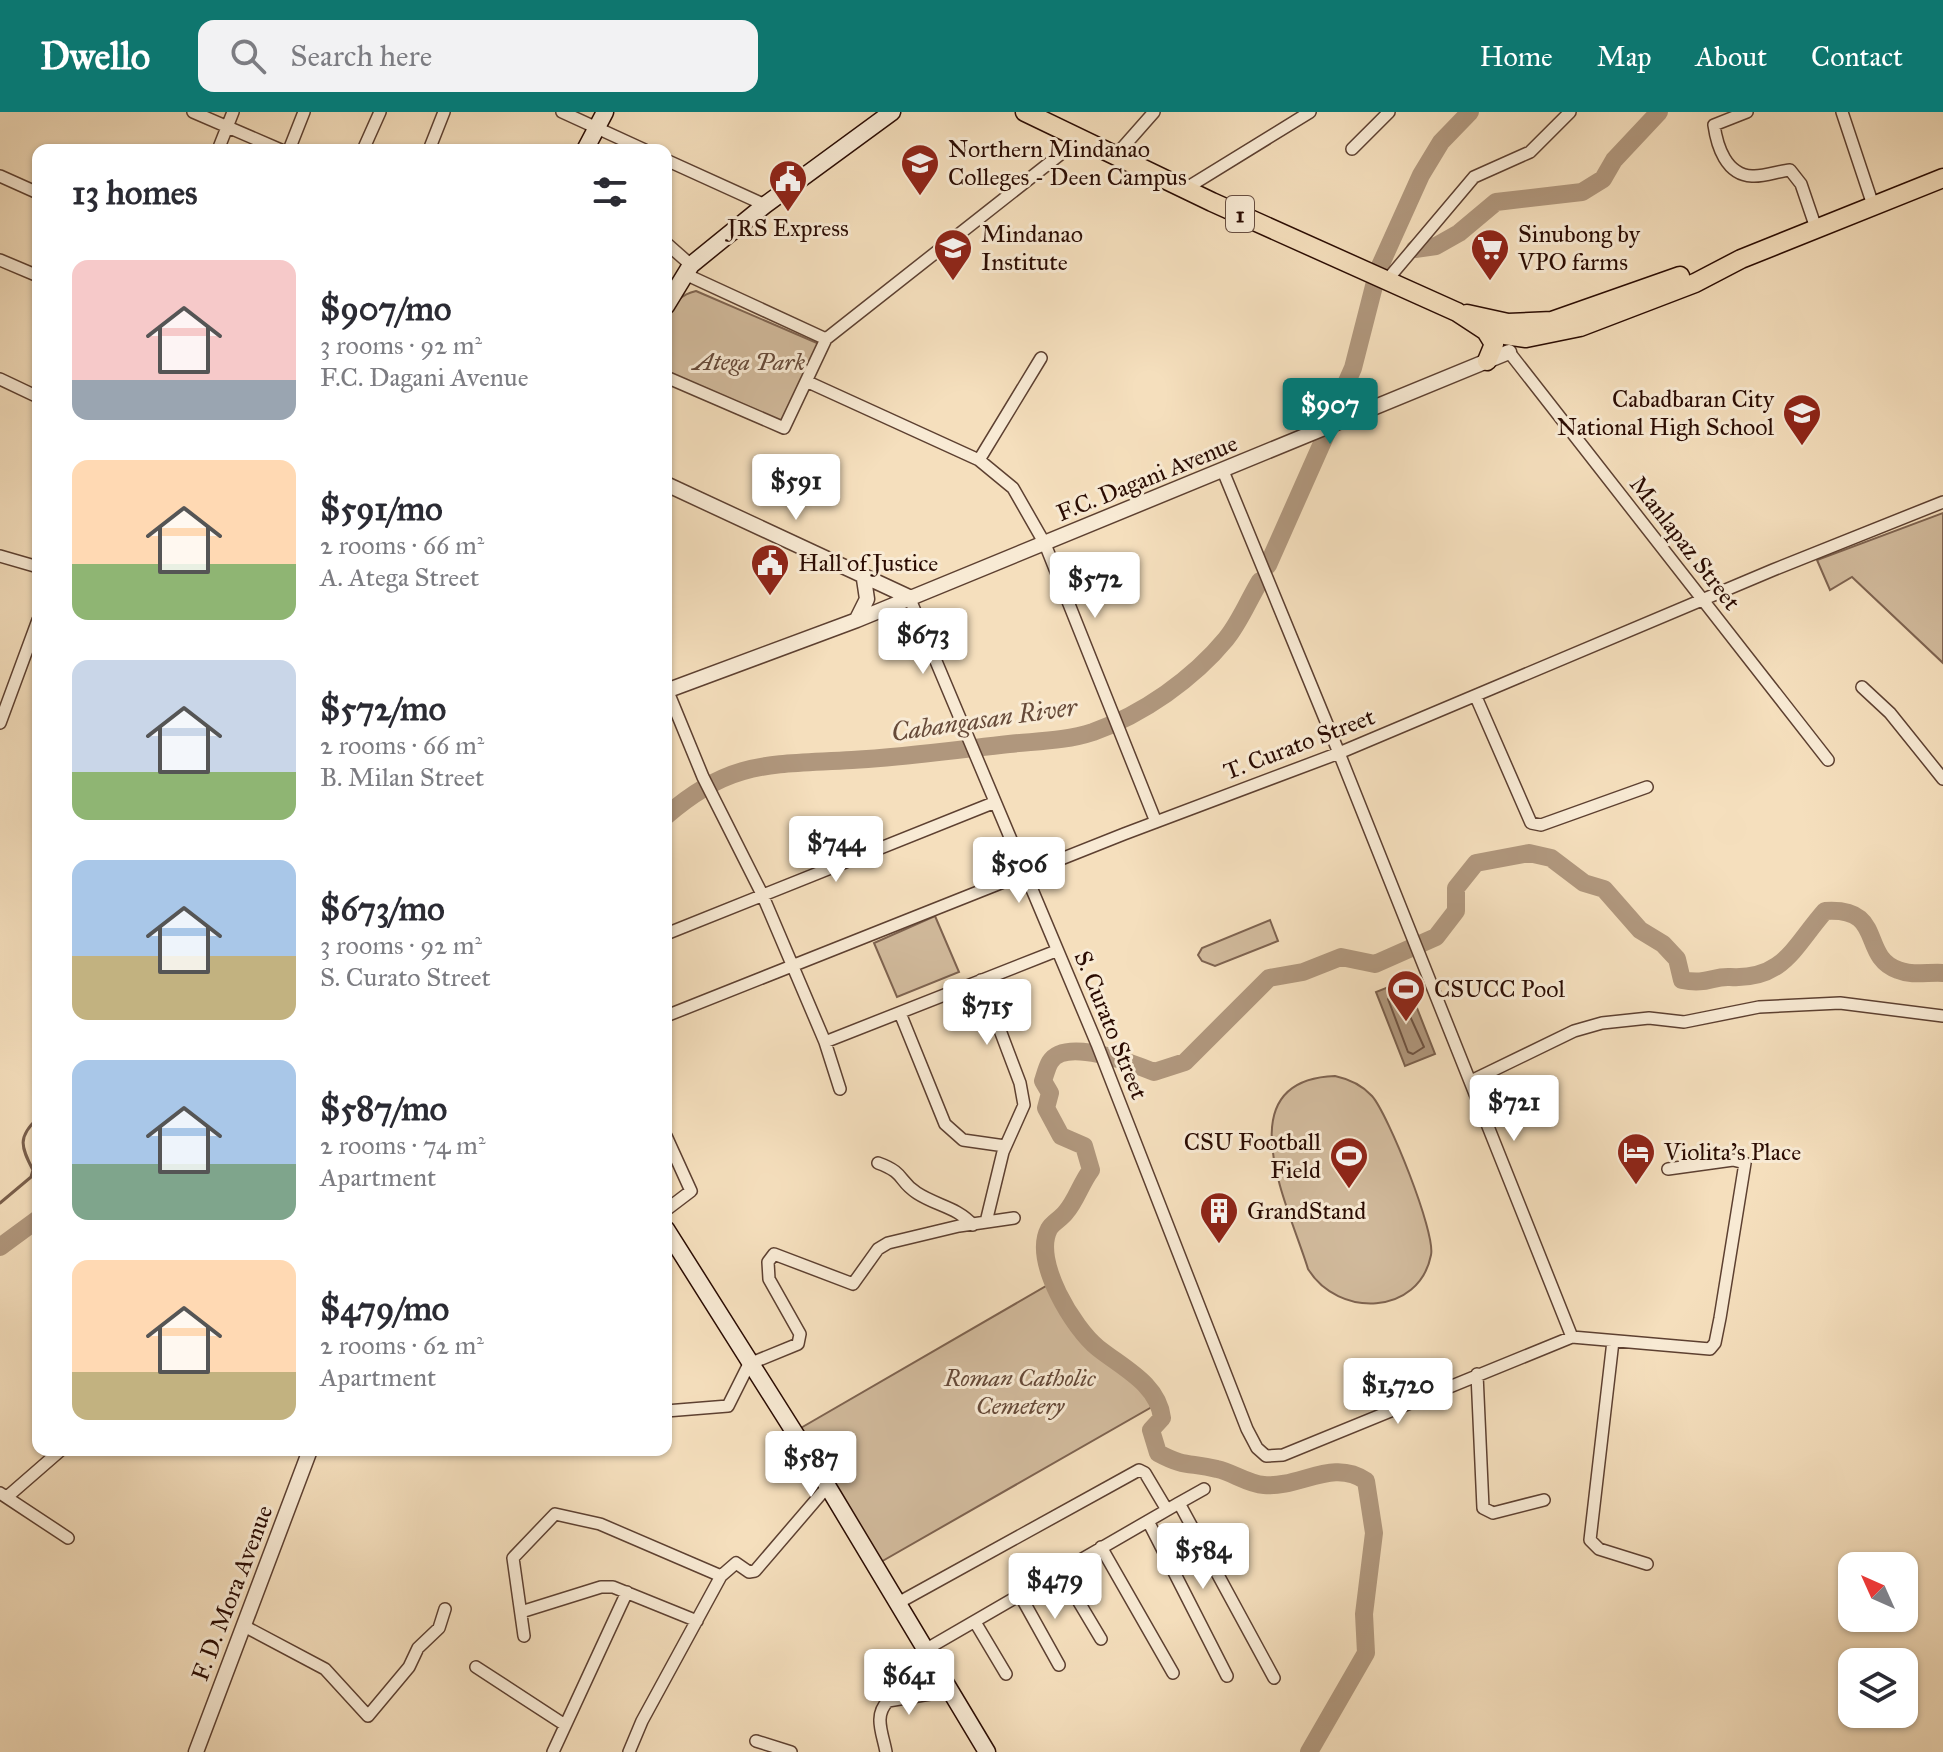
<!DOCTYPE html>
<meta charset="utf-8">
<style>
:root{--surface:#fff;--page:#f2f2f3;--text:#2b2b33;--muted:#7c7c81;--accent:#0f766e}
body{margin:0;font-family:"IM FELL Great Primer",serif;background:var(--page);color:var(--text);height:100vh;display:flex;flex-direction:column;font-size:30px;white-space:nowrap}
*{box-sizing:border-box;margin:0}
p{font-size:26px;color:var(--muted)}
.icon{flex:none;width:44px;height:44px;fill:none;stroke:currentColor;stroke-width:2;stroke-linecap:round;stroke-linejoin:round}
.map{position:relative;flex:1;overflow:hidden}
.panel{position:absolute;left:32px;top:32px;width:640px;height:1312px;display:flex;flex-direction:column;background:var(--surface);border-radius:16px;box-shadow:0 2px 6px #0004}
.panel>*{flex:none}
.needle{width:52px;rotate:315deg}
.fabs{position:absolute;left:1838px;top:1440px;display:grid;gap:16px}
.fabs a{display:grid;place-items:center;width:80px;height:80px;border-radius:16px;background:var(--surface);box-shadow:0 2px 6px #0004;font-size:40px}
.price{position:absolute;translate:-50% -68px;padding:0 18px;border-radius:8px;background:#fff;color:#222;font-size:26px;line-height:52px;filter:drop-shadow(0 2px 4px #0008)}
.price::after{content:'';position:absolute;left:50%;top:48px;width:24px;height:18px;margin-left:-12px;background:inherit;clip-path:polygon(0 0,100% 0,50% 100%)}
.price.selected{background:var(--accent);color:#fff}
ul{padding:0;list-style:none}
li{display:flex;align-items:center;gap:24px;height:200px;padding:0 40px}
li span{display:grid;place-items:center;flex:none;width:224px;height:160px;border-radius:16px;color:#555}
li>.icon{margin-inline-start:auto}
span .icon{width:96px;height:96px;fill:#fffc;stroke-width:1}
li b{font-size:34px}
h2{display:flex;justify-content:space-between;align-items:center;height:96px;padding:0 40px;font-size:34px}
header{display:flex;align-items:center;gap:48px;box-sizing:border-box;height:112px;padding:0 40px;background:var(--accent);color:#fff}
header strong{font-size:38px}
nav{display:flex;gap:44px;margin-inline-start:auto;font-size:28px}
.search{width:560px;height:72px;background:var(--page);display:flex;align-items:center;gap:20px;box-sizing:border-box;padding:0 28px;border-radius:16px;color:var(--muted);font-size:30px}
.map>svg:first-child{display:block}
.green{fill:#d2bb9d;stroke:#7e6350;stroke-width:2}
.water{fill:#b0977d;stroke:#7a5f4c;stroke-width:2}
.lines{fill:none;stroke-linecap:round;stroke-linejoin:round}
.shore{stroke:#6d5140;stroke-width:2}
.stream{stroke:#7a5f4c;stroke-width:3}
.river{stroke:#b0977d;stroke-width:18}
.minor-casing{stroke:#5d4031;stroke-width:14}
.tertiary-casing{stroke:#5d4031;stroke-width:17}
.secondary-casing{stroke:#2a0b02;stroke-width:19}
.trunk-casing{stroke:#2a0b02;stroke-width:21}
.minor{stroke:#f8ead4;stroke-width:11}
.tertiary{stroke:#f8ead4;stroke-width:14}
.secondary{stroke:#f8ead4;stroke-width:16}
.trunk{stroke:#f5dfbd;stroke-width:18}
.labels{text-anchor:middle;stroke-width:6;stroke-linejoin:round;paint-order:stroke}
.shield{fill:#f8ead4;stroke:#684e41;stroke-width:2}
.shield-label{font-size:22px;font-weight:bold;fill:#2a0b02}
.poi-label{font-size:24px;fill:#2a0b02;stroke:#f8ead4;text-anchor:start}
.park-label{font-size:24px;font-style:italic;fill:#654938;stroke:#f8ead4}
.street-label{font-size:24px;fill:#2a0b02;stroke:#f8ead4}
.water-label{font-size:26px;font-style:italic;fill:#664a39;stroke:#f8ead4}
</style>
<header>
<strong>Dwello</strong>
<div class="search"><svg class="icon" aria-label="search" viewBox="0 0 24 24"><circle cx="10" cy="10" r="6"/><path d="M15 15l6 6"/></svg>Search here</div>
<nav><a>Home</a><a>Map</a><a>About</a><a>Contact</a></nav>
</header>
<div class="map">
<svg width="1943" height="1640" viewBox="0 0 1943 1640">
<rect width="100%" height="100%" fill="#f5dfbd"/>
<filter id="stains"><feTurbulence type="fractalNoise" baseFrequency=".0025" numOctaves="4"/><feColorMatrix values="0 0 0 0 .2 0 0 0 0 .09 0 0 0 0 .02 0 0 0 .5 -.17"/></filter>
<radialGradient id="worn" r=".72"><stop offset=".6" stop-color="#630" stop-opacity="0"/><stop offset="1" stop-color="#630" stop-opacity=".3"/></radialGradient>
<path class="green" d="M696,179L817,231L819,235L783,311L666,260C666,230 659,187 696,179Z
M1943,401V551L1852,465L1830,478L1817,448Z
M935,804L959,860L897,885L874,831Z
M1270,808L1278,829L1215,854L1202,849L1198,843L1202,836Z
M1335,964C1349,967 1362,973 1372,984C1388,1002 1436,1121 1431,1143C1419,1204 1338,1206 1308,1157C1290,1097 1223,968 1335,964Z
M1053,1170L1068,1213L1095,1240L1132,1261L1157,1292L879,1451L799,1317Z"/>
<path class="water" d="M1406,868L1435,942L1405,954L1376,880Z"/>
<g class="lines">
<path class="shore" d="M1399,880L1424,935L1413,942L1408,940L1388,887Z"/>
<path class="stream" d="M0,1091L31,1065L33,1058C21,1035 17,1025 38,1006"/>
<path class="river" d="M1415,137L1436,134L1459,121L1496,90L1582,80L1603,67L1614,48L1659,0
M1380,154L1421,63L1441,30L1470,0
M1330,308L1353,256L1374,174
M1268,453L1327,320
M666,704C731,647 771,653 852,648C905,645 956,638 1009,632C1037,629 1066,629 1093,620C1143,602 1193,567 1226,527C1240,510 1249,487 1260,469
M0,1135L38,1107
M1309,1640L1366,1541L1364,1502L1374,1421L1366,1369C1333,1346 1300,1376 1264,1373C1248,1372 1232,1360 1217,1357C1189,1350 1186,1356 1158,1341L1151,1318L1162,1306C1158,1272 1123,1256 1098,1236C1074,1217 1032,1149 1049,1117C1052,1111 1062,1106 1066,1100C1076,1089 1081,1071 1091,1058L1084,1034L1061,1024L1046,996L1050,981L1043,969C1045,963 1047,955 1050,950C1065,925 1132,951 1154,960L1185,950L1269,866L1303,860L1341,845L1375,852L1436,825L1456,799V776L1476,751L1529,741L1551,746L1584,771L1604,777L1640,818L1663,832L1677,847L1682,868C1707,873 1712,864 1730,865C1784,868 1794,834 1825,799C1886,795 1859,844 1898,858C1912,864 1928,860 1943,861"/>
<defs>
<path id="minor" d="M193,0L281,38
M562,0L645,38
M1747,0L1714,13C1717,34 1726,63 1752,64C1764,65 1778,59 1790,58L1801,72L1816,116
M1842,0L1873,93
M1352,37L1389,0
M218,38L233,0
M289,38L304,0
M363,38L380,0
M429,38L444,0
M1117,42L1154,0
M666,48L765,93
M0,64L38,81
M1185,77L1310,0
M666,131L691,153
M0,148L38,164
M685,162L826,227
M1387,168L1474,65L1530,40L1570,0
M1509,240L1828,648
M666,265L784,316L826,227L1081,26
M0,267L38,285
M808,270L979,348L1013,376L1045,432L1156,710
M979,348L1041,246
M1223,359L1339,641L1572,1225
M0,444L38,455
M909,485L1097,932L1247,1317L1257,1336L1266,1344L1283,1343L1572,1225L1710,1237L1715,1231L1720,1206L1745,1051L1733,1048L1668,1057
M666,575L703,665L762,782L825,930L1056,839
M1862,575L1890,601L1943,667
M1476,585L1531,711L1541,713L1647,675
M0,611L38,508
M666,822L993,691
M981,868L1020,971L1024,993L1003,1040L986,1110
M900,901L945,1012L963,1028L1005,1034
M666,904L1124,722L1339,641L1773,458L1943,390
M825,930L840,977
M1471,969L1574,919L1602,911L1649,906L1684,910L1759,895L1840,891L1943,904
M666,1024L691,1079L666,1098
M878,1051C906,1061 898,1069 917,1081C937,1094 957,1095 973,1113
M1613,1229L1590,1428L1599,1437L1647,1452
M1477,1262L1483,1396L1493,1401L1544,1388
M666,1299L728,1294L749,1252L798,1232L800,1222L769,1167L768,1150L774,1142L853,1172L878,1137L888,1131L959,1114L1014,1106
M0,1381L68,1426
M7,1385L61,1338
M1179,1391L1204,1377
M1167,1398L1179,1391L1274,1566
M1148,1409L1227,1564
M1101,1435L1173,1561
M1061,1460L1101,1527
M1020,1483L1059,1553
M898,1491L1139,1358L1145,1361L1167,1398L925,1538
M521,1500L601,1475H613L697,1509
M975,1510L1006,1562
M244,1514L325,1557L368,1604L409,1555L418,1536L439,1516L445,1497
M524,1524L513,1446L555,1402L600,1412L721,1464L736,1451L749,1460L755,1459L827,1375
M476,1555L565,1613
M756,1629L791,1640
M553,1640L627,1480
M629,1640L642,1609L721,1464
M886,1640C883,1622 873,1604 888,1589L948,1579"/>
<path id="tertiary" d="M666,372L909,485
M857,507L867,487L864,467
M666,579L857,508L1509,240
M196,1640L310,1338"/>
<path id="secondary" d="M585,38L605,0
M666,194L691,153L765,93L892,0
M666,1117L810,1345L987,1640"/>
<path id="trunk" d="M1025,0L1212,90L1457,200L1486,219L1505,223L1526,226L1580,215L1695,171L1741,147L1943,66
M1467,202L1508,211L1552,209L1680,164
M1486,219L1494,232L1487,249"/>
</defs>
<use href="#minor" class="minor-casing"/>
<use href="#tertiary" class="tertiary-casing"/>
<use href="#secondary" class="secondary-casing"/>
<use href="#trunk" class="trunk-casing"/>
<use href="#minor" class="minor"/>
<use href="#tertiary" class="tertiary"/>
<use href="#secondary" class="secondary"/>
<use href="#trunk" class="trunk"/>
</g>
<defs>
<symbol id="university-pin" viewBox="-11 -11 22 30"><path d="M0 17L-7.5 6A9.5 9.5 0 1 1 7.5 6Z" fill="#8f2418" stroke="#f8ead4"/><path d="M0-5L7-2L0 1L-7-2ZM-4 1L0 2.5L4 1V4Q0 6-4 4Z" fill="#fff"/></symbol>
<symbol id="civic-pin" viewBox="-11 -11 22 30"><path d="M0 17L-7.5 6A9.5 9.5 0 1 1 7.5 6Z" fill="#8f2418" stroke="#f8ead4"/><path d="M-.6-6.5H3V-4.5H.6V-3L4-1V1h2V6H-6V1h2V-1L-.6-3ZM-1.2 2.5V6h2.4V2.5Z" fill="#fff"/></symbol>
<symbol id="school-pin" viewBox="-11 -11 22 30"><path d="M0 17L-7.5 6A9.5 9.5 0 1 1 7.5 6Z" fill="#8f2418" stroke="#f8ead4"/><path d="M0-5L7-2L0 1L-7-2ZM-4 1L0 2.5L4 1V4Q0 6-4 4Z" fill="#fff"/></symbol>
<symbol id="supermarket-pin" viewBox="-11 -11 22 30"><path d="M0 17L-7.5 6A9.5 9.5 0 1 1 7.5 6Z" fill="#8f2418" stroke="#f8ead4"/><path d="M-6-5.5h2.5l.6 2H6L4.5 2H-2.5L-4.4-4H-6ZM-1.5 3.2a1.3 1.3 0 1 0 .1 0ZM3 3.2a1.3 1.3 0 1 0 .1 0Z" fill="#fff"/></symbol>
<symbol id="stadium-pin" viewBox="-11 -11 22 30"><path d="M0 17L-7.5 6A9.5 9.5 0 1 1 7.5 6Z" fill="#8f2418" stroke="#f8ead4"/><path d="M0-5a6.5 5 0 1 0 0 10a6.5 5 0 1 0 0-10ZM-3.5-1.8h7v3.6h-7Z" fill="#fff"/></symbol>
<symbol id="hotel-pin" viewBox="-11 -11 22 30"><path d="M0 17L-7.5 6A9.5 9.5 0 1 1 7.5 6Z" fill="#8f2418" stroke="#f8ead4"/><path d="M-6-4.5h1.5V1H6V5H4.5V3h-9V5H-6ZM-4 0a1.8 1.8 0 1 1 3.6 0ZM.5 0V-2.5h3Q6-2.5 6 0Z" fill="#fff"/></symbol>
<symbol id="building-pin" viewBox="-11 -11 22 30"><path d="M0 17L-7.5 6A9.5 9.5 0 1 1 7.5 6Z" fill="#8f2418" stroke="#f8ead4"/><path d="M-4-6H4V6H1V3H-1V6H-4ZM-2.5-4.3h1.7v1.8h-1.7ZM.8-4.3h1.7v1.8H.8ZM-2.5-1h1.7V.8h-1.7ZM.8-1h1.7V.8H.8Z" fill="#fff"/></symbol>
</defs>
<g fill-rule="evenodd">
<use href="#university-pin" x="898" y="29" width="44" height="60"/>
<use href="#civic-pin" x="766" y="45" width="44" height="60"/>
<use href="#school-pin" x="931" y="114" width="44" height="60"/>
<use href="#supermarket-pin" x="1468" y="114" width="44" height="60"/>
<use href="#school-pin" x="1780" y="279" width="44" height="60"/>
<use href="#civic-pin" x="748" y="429" width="44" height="60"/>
<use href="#stadium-pin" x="1384" y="855" width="44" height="60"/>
<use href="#hotel-pin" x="1614" y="1018" width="44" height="60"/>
<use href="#stadium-pin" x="1327" y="1022" width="44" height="60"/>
<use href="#building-pin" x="1197" y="1077" width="44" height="60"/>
</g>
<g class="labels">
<rect class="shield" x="1226" y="84" width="28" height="36" rx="6"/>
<g class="shield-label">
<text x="1240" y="110">1</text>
</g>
<g class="poi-label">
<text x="948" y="45">Northern Mindanao<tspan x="948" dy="28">Colleges - Deen Campus</tspan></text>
<text x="788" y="124" text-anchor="middle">JRS Express</text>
<text x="981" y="130">Mindanao<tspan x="981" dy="28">Institute</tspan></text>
<text x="1518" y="130">Sinubong by<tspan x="1518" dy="28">VPO farms</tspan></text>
<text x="1774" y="295" text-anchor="end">Cabadbaran City<tspan x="1774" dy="28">National High School</tspan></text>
<text x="798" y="459">Hall of Justice</text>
<text x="1434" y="885">CSUCC Pool</text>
<text x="1321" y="1038" text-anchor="end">CSU Football<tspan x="1321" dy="28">Field</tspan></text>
<text x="1664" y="1048">Violita's Place</text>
<text x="1247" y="1107">GrandStand</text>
</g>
<g class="park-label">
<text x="749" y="258">Atega Park</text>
<text x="1020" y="1274">Roman Catholic<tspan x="1020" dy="28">Cemetery</tspan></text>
</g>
<g class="street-label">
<text transform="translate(1147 366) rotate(-22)" y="8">F.C. Dagani Avenue</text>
<text transform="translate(1685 431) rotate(52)" y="8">Manlapaz Street</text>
<text transform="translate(1299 632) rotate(-21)" y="8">T. Curato Street</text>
<text transform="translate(1111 913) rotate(68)" y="8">S. Curato Street</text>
<text transform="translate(232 1481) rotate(-69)" y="8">F. D. Mora Avenue</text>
</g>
<g class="water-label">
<text transform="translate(984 607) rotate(-8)" y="9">Cabangasan River</text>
</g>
</g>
<rect width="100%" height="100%" filter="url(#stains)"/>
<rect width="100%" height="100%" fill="url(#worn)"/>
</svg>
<div class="fabs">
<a><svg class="needle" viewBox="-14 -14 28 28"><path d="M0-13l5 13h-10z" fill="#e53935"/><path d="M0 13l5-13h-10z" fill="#7c7c81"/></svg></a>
<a><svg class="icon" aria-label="layers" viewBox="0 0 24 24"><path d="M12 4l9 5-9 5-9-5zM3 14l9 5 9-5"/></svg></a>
</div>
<b class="price selected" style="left:1330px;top:334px">$907</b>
<b class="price" style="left:796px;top:410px">$591</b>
<b class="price" style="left:1095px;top:508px">$572</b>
<b class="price" style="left:923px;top:564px">$673</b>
<b class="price" style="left:836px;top:772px">$744</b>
<b class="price" style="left:1019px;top:793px">$506</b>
<b class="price" style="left:987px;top:935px">$715</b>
<b class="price" style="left:1514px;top:1031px">$721</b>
<b class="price" style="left:1398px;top:1314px">$1,720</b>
<b class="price" style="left:811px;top:1387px">$587</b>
<b class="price" style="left:1203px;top:1479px">$584</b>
<b class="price" style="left:1055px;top:1509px">$479</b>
<b class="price" style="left:909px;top:1605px">$641</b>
<section class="panel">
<h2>13 homes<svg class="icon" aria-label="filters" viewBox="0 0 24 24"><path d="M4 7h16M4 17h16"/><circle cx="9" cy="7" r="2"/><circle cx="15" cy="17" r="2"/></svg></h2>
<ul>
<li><span style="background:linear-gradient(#f6c9c9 75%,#9aa5b1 0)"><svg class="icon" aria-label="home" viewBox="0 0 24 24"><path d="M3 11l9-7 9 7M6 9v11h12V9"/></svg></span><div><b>$907/mo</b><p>3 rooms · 92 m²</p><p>F.C. Dagani Avenue</p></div></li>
<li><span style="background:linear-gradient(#ffd9b3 65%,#8fb573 0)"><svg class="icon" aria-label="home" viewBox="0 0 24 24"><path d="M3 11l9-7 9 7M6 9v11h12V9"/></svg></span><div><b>$591/mo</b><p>2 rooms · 66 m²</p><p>A. Atega Street</p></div></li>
<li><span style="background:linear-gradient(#c9d6e8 70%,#8fb573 0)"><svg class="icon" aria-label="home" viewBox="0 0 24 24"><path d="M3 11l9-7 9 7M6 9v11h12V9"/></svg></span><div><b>$572/mo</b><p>2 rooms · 66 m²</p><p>B. Milan Street</p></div></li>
<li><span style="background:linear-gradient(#a9c7e8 60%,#c2b280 0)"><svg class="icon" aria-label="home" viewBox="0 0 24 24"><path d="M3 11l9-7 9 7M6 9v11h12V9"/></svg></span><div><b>$673/mo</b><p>3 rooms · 92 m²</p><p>S. Curato Street</p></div></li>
<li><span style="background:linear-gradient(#a9c7e8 65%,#7fa58c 0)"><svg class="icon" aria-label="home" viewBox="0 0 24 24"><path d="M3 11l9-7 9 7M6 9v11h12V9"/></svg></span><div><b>$587/mo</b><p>2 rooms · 74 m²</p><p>Apartment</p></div></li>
<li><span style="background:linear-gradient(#ffd9b3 70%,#c2b280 0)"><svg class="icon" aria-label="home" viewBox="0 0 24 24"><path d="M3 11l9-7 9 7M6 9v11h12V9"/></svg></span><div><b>$479/mo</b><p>2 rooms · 62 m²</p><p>Apartment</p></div></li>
</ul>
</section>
</div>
